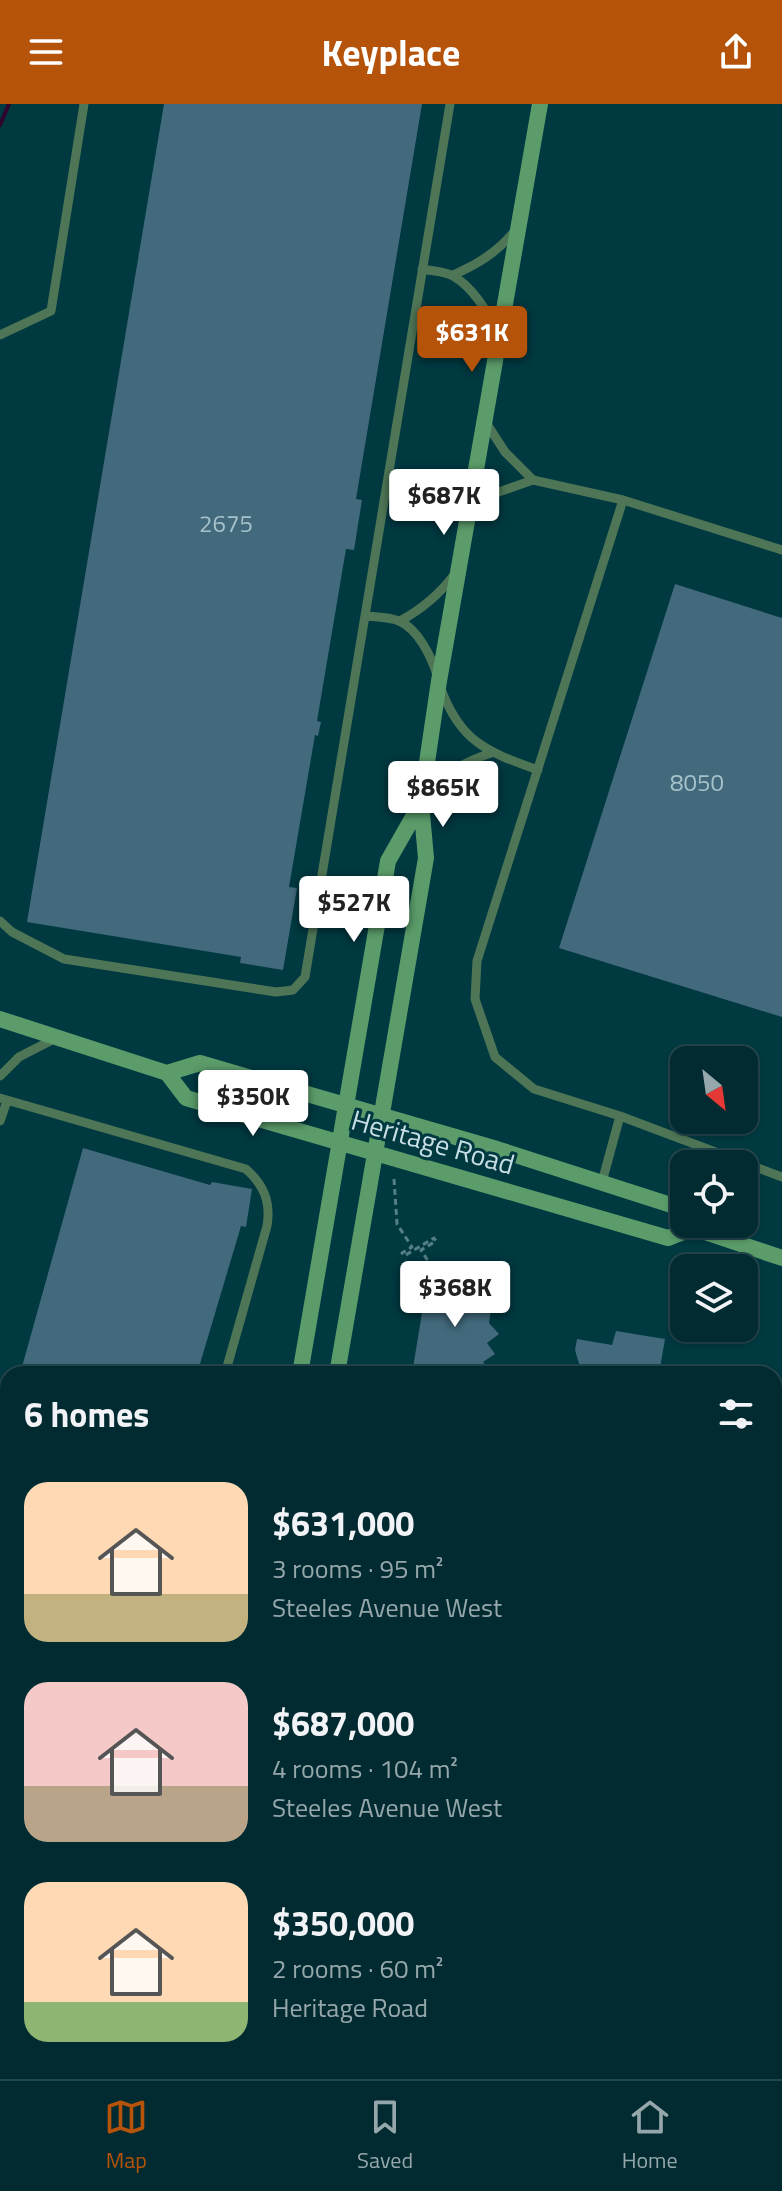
<!DOCTYPE html>
<meta charset="utf-8">
<style>
:root{--surface:#012b31;--page:#0f373d;--text:#f1f3f6;--muted:#96a7ab;--line:#23474d;--accent:#b45309}
body{margin:0;font-family:"Titillium Web",sans-serif;background:var(--page);color:var(--text);height:100vh;display:flex;flex-direction:column;font-size:30px;white-space:nowrap}
*{box-sizing:border-box;margin:0}
p{font-size:26px;color:var(--muted)}
.icon{flex:none;width:44px;height:44px;fill:none;stroke:currentColor;stroke-width:2;stroke-linecap:round;stroke-linejoin:round}
.map{position:relative;flex:1;overflow:hidden}
.side{position:absolute;left:0px;top:1262px;width:782px;height:714px;display:flex;flex-direction:column;background:var(--surface);border-radius:24px 24px 0 0;box-shadow:0 2px 6px #0004,0 0 0 2px var(--line)}
.side>*{flex:none}
.needle{width:52px;rotate:151deg}
.tools{position:absolute;left:670px;top:942px;display:grid;gap:16px}
.tools a{display:grid;place-items:center;width:88px;height:88px;border-radius:16px;background:var(--surface);box-shadow:0 2px 6px #0004,0 0 0 2px var(--line);font-size:40px}
.price{position:absolute;translate:-50% -68px;padding:0 18px;border-radius:8px;background:#fff;color:#222;font-size:26px;line-height:52px;filter:drop-shadow(0 2px 4px #0008)}
.price::after{content:'';position:absolute;left:50%;top:48px;width:24px;height:18px;margin-left:-12px;background:inherit;clip-path:polygon(0 0,100% 0,50% 100%)}
.price.active{background:var(--accent);color:#fff}
ul{padding:0;list-style:none}
li{display:flex;align-items:center;gap:24px;height:200px;padding:0 24px}
li span{display:grid;place-items:center;flex:none;width:224px;height:160px;border-radius:24px;color:#555}
li>.icon{margin-inline-start:auto}
span .icon{width:96px;height:96px;fill:#fffc;stroke-width:1}
li b{font-size:34px}
h2{display:flex;justify-content:space-between;align-items:center;height:96px;padding:0 24px;font-size:34px}
header{display:flex;justify-content:space-between;align-items:center;height:104px;padding:0 24px;background:var(--accent);color:#fff;font-size:36px;font-weight:700}
.tab-bar{display:flex;justify-content:space-around;align-items:center;height:112px;border-top:2px solid var(--line);background:var(--surface);font-size:22px;color:var(--muted)}
.tab-bar a{display:grid;justify-items:center;gap:4px}
.tab-bar .active{color:var(--accent)}
.map>svg:first-child{display:block}
.water{fill:#2f042d}
.lines{fill:none;stroke-linecap:round;stroke-linejoin:round}
.stream{stroke:#2f042d;stroke-width:4}
.building{fill:#42697c}
.path{stroke:#557f86;stroke-width:3;stroke-dasharray:6 4;stroke-linecap:butt}
.lane{stroke:#4e7656;stroke-width:9}
.secondary{stroke:#5b9c6a;stroke-width:16}
.labels{text-anchor:middle;stroke-width:6;stroke-linejoin:round;paint-order:stroke}
.number-label{font-size:24px;fill:#a6c2ca}
.street-label{font-size:28px;fill:#c7dfe4;stroke:#013941}
</style>
<header><svg class="icon" aria-label="menu" viewBox="0 0 24 24"><path d="M4 6h16M4 12h16M4 18h16"/></svg>Keyplace<svg class="icon" aria-label="share" viewBox="0 0 24 24"><path d="M12 15V3M7 8l5-5 5 5M5 13v7h14v-7"/></svg></header>
<div class="map">
<svg width="782" height="1975" viewBox="0 0 782 1975">
<rect width="100%" height="100%" fill="#013941"/>
<path class="water" d="M449,1968H521L522,1974L448,1975Z"/>
<g class="lines">
<path class="stream" d="M0,21L9,0
M774,1869L782,1862
M691,1968L692,1975"/>
</g>
<path class="building" d="M164,0H422L356,395L362,396L354,446L346,445L317,617L321,618L318,632L315,631L289,783L297,784L283,866L240,859L241,853L27,818Z
M675,480L782,514V913L559,844Z
M83,1044L210,1081L212,1078L252,1085L246,1123L241,1122L197,1270H20Z
M428,1172L494,1185L489,1219L499,1230L487,1239L495,1250L483,1258L492,1270H412Z
M616,1227L665,1235L659,1270H582L575,1246L577,1235L612,1241Z"/>
<g class="lines">
<path class="path" d="M394,1075L397,1120L412,1143L402,1149L404,1152L434,1134L436,1137L421,1146L430,1160
M562,1975V1968"/>
<path class="lane" d="M422,165C431,167 445,167 453,172C473,183 487,208 498,227
M453,171C478,160 496,149 514,128
M0,231L51,207L84,0
M485,317L505,348L533,376
M469,407L496,389L533,376L623,396
M782,446L623,396L477,857L475,895L495,953L534,985L620,1012L782,1073
M365,512C376,513 389,513 399,517C418,525 431,552 437,571
M400,517C422,505 439,491 454,471
M441,585C461,639 488,648 538,666
M423,696C444,670 459,660 491,649
M0,817L12,828L64,855L276,888L293,886L305,873L450,0
M0,972L19,953L56,934
M0,994L246,1065C264,1081 271,1098 267,1122L225,1270
M0,1017L7,997
M602,1078L620,1012
M0,1592L8,1594
M373,1975L374,1968
M393,1975L394,1968"/>
<path class="secondary" d="M0,915L167,969L186,994L668,1134L693,1124
M167,969L200,959L497,1045L671,1101L684,1110
M691,1120L693,1124L782,1154
M300,1270L388,757L421,699
M337,1270L426,754L421,699L439,577L540,0
M192,1975L193,1968
M209,1975L210,1968"/>
</g>
<g class="labels">
<g class="number-label">
<text x="226" y="428">2675</text>
<text x="697" y="687">8050</text>
</g>
<g class="street-label">
<text transform="translate(433 1038) rotate(16)" y="10">Heritage Road</text>
</g>
</g>
</svg>
<div class="tools">
<a><svg class="needle" viewBox="-14 -14 28 28"><path d="M0-13l5 13h-10z" fill="#e53935"/><path d="M0 13l5-13h-10z" fill="#96a7ab"/></svg></a>
<a><svg class="icon" aria-label="locate" viewBox="0 0 24 24"><circle cx="12" cy="12" r="6"/><path d="M12 2v4M12 18v4M2 12h4M18 12h4"/></svg></a>
<a><svg class="icon" aria-label="layers" viewBox="0 0 24 24"><path d="M12 4l9 5-9 5-9-5zM3 14l9 5 9-5"/></svg></a>
</div>
<b class="price active" style="left:472px;top:270px">$631K</b>
<b class="price" style="left:444px;top:433px">$687K</b>
<b class="price" style="left:443px;top:725px">$865K</b>
<b class="price" style="left:354px;top:840px">$527K</b>
<b class="price" style="left:253px;top:1034px">$350K</b>
<b class="price" style="left:455px;top:1225px">$368K</b>
<section class="side">
<h2>6 homes<svg class="icon" aria-label="filters" viewBox="0 0 24 24"><path d="M4 7h16M4 17h16"/><circle cx="9" cy="7" r="2"/><circle cx="15" cy="17" r="2"/></svg></h2>
<ul>
<li><span style="background:linear-gradient(#ffd9b3 70%,#c2b280 0)"><svg class="icon" aria-label="home" viewBox="0 0 24 24"><path d="M3 11l9-7 9 7M6 9v11h12V9"/></svg></span><div><b>$631,000</b><p>3 rooms · 95 m²</p><p>Steeles Avenue West</p></div></li>
<li><span style="background:linear-gradient(#f6c9c9 65%,#b9a48a 0)"><svg class="icon" aria-label="home" viewBox="0 0 24 24"><path d="M3 11l9-7 9 7M6 9v11h12V9"/></svg></span><div><b>$687,000</b><p>4 rooms · 104 m²</p><p>Steeles Avenue West</p></div></li>
<li><span style="background:linear-gradient(#ffd9b3 75%,#8fb573 0)"><svg class="icon" aria-label="home" viewBox="0 0 24 24"><path d="M3 11l9-7 9 7M6 9v11h12V9"/></svg></span><div><b>$350,000</b><p>2 rooms · 60 m²</p><p>Heritage Road</p></div></li>
</ul>
</section>
</div>
<nav class="tab-bar">
<a class="active"><svg class="icon" aria-label="map" viewBox="0 0 24 24"><path d="M3 6l6-2 6 2 6-2v14l-6 2-6-2-6 2zM9 4v14M15 6v14"/></svg>Map</a>
<a><svg class="icon" aria-label="saved" viewBox="0 0 24 24"><path d="M7 4h10v16l-5-4-5 4z"/></svg>Saved</a>
<a><svg class="icon" aria-label="home" viewBox="0 0 24 24"><path d="M3 11l9-7 9 7M6 9v11h12V9"/></svg>Home</a>
</nav>
